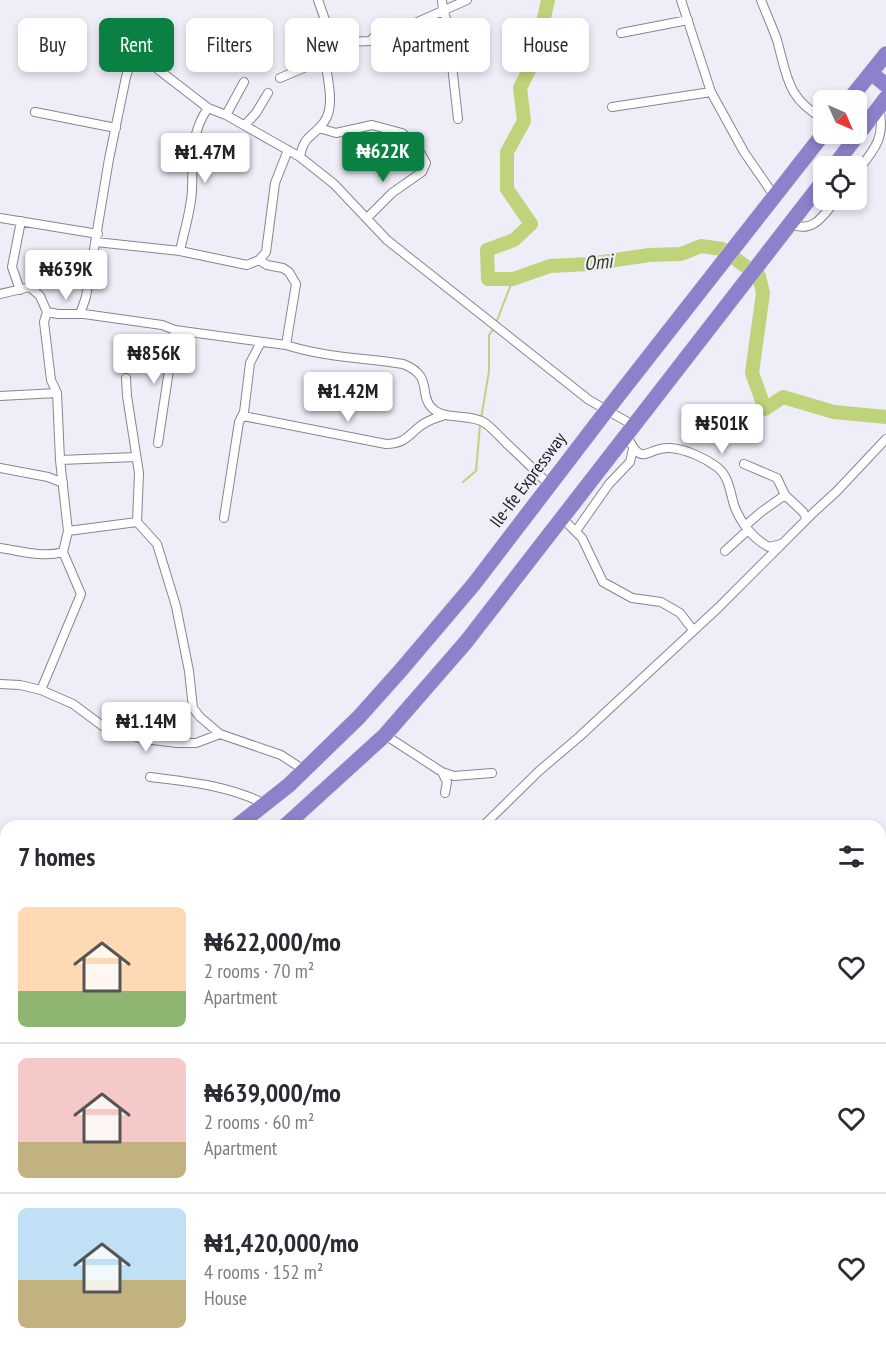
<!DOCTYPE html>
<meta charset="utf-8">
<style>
:root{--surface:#fff;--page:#f2f2f3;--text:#2b2b33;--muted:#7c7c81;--line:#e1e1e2;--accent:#0b8043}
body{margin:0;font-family:"PT Sans Narrow",sans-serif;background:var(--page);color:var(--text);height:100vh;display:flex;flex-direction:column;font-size:22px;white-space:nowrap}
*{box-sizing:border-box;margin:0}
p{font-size:20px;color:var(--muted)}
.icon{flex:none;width:33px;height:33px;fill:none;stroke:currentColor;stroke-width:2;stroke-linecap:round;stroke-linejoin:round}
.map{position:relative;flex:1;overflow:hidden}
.side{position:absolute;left:0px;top:820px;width:886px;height:536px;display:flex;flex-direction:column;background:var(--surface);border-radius:18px 18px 0 0;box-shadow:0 3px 9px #0003}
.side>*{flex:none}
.top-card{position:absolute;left:18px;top:18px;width:850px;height:54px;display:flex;gap:12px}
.needle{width:39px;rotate:135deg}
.controls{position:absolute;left:813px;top:90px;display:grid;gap:12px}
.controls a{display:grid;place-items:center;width:54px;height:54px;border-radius:9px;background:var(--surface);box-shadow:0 3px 9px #0003;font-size:30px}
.price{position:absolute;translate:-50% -51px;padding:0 14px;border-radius:6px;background:#fff;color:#222;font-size:20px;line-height:39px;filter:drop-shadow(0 2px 3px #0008)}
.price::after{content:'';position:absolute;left:50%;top:36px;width:18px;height:14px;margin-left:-9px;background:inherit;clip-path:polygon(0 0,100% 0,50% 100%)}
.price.current{background:var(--accent);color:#fff}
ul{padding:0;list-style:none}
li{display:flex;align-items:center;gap:18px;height:150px;padding:0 18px}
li+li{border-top:2px solid var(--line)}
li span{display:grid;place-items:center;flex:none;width:168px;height:120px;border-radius:9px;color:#555}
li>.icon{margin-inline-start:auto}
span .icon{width:72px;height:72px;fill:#fffc;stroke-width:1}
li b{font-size:26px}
h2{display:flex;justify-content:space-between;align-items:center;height:72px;padding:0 18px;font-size:26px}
.pill{padding:0 21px;border-radius:9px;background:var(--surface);box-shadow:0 3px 9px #0003;font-size:21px;line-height:54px}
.pill.current{background:var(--accent);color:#fff}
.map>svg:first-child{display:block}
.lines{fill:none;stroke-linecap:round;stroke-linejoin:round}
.stream{stroke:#bfd37a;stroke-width:2}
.river{stroke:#bfd37a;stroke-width:14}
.street-casing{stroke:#878690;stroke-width:10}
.secondary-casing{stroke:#878690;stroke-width:14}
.highway-casing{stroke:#cececf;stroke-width:16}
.street{stroke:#fff;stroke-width:8}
.secondary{stroke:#dcd9ef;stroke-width:12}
.highway{stroke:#8c81ca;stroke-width:15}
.labels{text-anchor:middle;stroke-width:4.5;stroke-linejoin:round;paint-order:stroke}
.street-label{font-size:18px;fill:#212125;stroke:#eeedf8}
.water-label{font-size:20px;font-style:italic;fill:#363e19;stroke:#eeedf8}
</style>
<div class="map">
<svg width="886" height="1355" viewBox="0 0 886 1355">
<rect width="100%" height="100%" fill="#eeedf8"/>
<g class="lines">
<path class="stream" d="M496,323L513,279
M481,419L489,371V335L494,328
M463,482L476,471L480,425"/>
<path class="river" d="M548,0L535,58L520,88L524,121L507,152V189L531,224L514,240L487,250L488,279H513L550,266L589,264L649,255L681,254L701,246L722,249L759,276L763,293L752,373L765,409L783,397L834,412L886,417
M880,868L886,854
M852,1350L862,1355"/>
<defs>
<path id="street" d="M442,0L443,10L447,21L458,119
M681,0L711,92L744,152L775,197
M761,0C766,13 772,26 777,40C787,76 787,99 824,119
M621,33L688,20
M335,48L346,42L370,41L376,35L395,32L467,0
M280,78L327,58
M612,107L711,92
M35,112L116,128
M226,115L244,82
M245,125L256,113L268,93
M319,128L336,133L372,125L402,133L417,147L426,163L422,172L392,193L367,218
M300,157C304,134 313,138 324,122C335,107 328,82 326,65L327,58L335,48L318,0
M856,173C874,150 886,138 879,108
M0,218L98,234
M790,224C813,234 823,216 836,200
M96,242L180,251L247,265L259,260L266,252L275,183L288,150
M180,251C184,231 191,211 192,190C193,161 190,133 208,108
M259,260L267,265L283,268L289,272L296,284L286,345
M20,290L12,267L21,221
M0,294L30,287L40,296L47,312L44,322L51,380L57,393L60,460L68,531L63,552L81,594L41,690
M47,312L58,314H84L162,325L175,330L286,345C323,357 364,358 403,364C434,376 418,394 432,408C445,421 469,413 485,423C492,428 499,436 505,442C520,456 535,470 549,485
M84,314H80L86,297L109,159L126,77L131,60L138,54L208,108L226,115L300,157L334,184L387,240L589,400L633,425
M126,378L127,396L139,473L137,522L157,544L176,606L189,671L193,708L200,717L220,734
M0,396L57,393
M243,416L386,444C403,444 407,437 419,427C427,420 436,418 445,415
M626,434C643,470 645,447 670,448C686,449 705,458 717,467C729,476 730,492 734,505C740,522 753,539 769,547L781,544
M158,443L175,330
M60,460L136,457
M744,464L777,478L785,495L803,512L807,519
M0,468L48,477L63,483
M224,518L239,422L244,412L250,363L261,342
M562,518L582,538L603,582L632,598L661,602L680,613L693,630
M745,526L761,512L785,495
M68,531L137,522
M576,531L609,484L630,462L633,449
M0,548C21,551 43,558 63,552
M725,551L748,530
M0,684L20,685L41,690L73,704L104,727L116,732L145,739L177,743H196L220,734L281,755L304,770
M385,735L442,772L447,782L445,793
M442,772L454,776L492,773
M150,777C189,782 228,785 265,804
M483,826L539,771L579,737L718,608L813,513L837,491L886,439
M0,1041L6,1040
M0,1138L6,1140
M0,1228L6,1226
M112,1350L116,1355
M214,1350L217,1355
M307,1350L310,1355
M78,1355L82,1350
M258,1355L268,1350"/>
<path id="secondary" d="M679,1350L684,1355"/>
<path id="highway" d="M871,73L886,85
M849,100L886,54
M834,166L886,98
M237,826L289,785L359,717L401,670L474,584L607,410L824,133
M285,826L385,735L466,642L824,180
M0,973L6,970
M0,1008L6,1005"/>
</defs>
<use href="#street" class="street-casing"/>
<use href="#secondary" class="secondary-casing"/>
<use href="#highway" class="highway-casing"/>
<use href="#street" class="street"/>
<use href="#secondary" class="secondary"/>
<use href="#highway" class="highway"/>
</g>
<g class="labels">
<g class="street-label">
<text transform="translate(528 480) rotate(-53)" y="6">Ile-Ife Expressway</text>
</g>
<g class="water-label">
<text transform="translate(598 262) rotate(-5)" y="7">Omi</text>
</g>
</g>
</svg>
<div class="controls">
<a><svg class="needle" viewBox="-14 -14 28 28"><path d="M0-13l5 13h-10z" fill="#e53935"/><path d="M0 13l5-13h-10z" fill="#7c7c81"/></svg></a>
<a><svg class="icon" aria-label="locate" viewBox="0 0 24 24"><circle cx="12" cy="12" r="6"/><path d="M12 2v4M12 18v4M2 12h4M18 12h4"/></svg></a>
</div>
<b class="price current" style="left:383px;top:183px">₦622K</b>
<b class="price" style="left:205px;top:184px">₦1.47M</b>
<b class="price" style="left:66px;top:301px">₦639K</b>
<b class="price" style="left:154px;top:385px">₦856K</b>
<b class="price" style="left:348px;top:423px">₦1.42M</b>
<b class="price" style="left:722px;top:455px">₦501K</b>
<b class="price" style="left:146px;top:753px">₦1.14M</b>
<div class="top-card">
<a class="pill">Buy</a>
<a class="pill current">Rent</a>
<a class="pill">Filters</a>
<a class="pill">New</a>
<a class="pill">Apartment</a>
<a class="pill">House</a>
</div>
<section class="side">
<h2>7 homes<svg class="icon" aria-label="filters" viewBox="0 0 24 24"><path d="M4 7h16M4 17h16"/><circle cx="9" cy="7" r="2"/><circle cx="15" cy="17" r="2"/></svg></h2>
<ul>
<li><span style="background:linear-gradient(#ffd9b3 70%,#8fb573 0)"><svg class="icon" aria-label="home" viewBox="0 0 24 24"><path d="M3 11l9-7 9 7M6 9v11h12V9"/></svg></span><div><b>₦622,000/mo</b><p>2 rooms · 70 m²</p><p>Apartment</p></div><svg class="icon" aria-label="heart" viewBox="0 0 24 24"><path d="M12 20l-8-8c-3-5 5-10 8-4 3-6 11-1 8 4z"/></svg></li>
<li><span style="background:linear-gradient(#f6c9c9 70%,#c2b280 0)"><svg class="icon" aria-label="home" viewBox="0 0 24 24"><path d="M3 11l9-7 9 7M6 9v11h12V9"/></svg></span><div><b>₦639,000/mo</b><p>2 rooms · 60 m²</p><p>Apartment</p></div><svg class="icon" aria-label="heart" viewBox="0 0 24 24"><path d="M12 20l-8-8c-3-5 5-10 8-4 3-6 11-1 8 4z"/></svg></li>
<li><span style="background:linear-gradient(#bfe0f5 60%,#c2b280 0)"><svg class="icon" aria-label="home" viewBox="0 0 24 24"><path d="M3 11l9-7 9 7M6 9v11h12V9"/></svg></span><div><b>₦1,420,000/mo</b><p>4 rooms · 152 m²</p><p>House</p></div><svg class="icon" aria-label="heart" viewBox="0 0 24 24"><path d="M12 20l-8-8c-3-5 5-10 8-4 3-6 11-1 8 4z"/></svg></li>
</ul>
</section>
</div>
